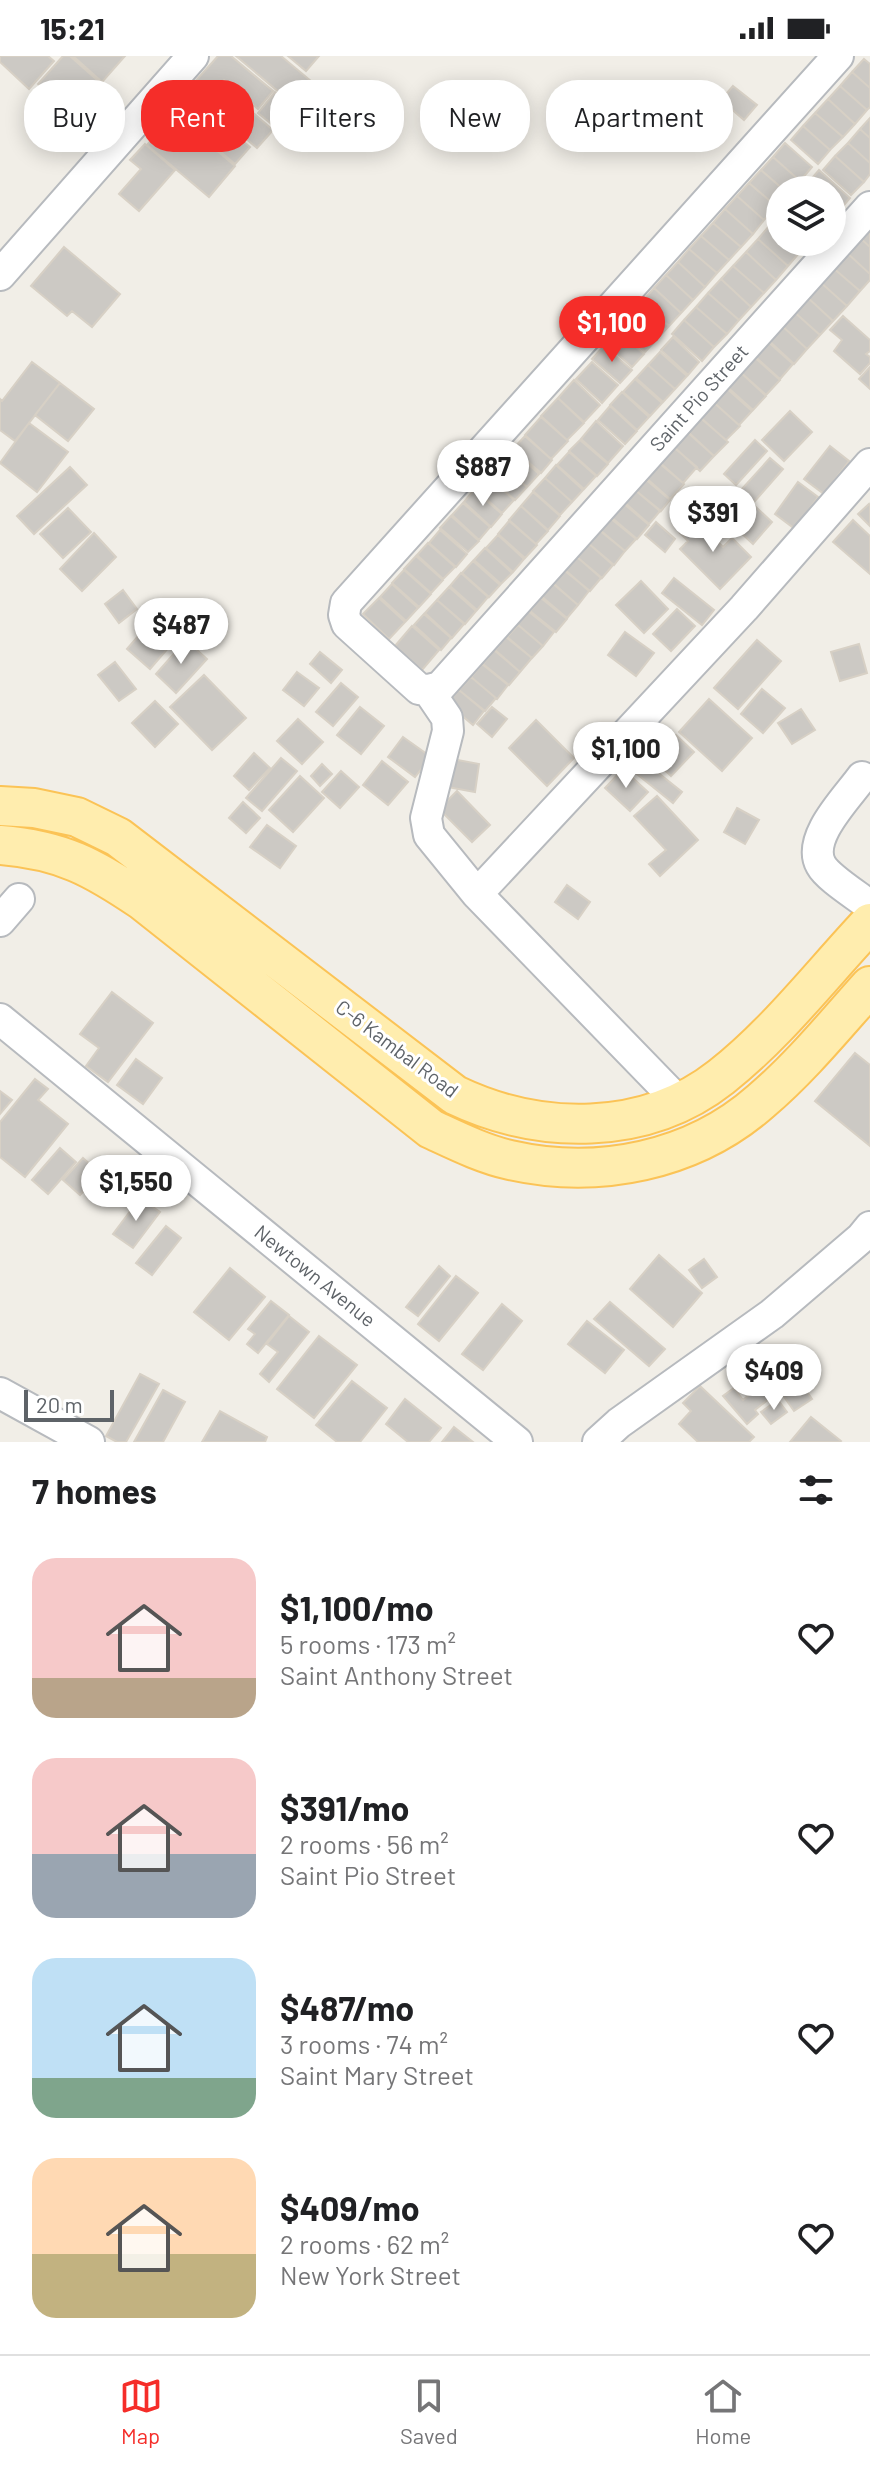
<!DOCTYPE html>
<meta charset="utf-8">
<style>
:root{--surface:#fff;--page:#f6f6f6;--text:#202124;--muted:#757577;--line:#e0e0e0;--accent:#f52d29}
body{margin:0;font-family:Barlow,sans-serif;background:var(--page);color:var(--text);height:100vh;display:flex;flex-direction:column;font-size:30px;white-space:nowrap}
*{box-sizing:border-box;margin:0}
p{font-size:26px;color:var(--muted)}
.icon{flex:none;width:44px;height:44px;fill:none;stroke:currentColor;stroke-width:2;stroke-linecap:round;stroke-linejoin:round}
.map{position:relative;height:1386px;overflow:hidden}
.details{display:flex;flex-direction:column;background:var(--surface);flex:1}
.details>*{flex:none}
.hud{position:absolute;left:24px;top:24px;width:822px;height:72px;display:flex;gap:16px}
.fabs{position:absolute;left:766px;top:120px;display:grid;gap:16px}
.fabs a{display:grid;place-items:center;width:80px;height:80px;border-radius:50%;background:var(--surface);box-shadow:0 4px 20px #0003;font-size:40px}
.scale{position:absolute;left:24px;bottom:20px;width:90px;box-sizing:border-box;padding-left:8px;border:4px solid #5e6368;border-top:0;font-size:22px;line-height:28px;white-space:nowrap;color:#5e6368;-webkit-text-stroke:6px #fff;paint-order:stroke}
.price{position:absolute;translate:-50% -68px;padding:0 18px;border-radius:28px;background:#fff;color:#222;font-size:26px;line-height:52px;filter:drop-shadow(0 2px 4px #0008)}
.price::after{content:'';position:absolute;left:50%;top:48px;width:24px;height:18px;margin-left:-12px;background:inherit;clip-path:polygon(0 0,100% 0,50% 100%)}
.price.on{background:var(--accent);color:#fff}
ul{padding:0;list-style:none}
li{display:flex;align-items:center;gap:24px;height:200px;padding:0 32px}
li span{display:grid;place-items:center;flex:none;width:224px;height:160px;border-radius:24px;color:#555}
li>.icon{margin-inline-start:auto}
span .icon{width:96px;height:96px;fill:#fffc;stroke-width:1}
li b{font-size:34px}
h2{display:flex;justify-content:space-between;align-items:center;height:96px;padding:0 32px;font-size:34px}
.pill{padding:0 28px;border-radius:32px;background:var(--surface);box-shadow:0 4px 20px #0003;font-size:28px;line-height:72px}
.pill.on{background:var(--accent);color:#fff}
.status{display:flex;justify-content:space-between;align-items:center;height:56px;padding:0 40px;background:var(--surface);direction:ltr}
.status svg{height:22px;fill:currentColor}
.tabs{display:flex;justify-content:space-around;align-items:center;height:112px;border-top:2px solid var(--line);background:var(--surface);font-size:22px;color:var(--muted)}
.tabs a{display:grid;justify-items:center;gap:4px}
.tabs .on{color:var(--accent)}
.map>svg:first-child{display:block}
.building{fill:#ccc9c4;stroke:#d7d0c5;stroke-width:2}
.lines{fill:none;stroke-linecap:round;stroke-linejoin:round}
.minor-casing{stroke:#b7babe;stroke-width:34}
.major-casing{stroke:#fbc356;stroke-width:42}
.minor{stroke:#fff;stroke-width:30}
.major{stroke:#ffedae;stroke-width:38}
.labels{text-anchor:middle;stroke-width:6;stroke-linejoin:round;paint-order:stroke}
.street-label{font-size:20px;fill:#5e6368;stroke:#fff}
</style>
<div class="status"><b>15:21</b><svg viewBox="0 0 49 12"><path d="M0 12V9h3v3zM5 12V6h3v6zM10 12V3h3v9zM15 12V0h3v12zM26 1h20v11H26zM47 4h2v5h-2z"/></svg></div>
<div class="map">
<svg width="870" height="1386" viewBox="0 0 870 1386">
<rect width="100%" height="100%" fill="#f1eee7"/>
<path class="building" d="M0,0H48L54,5L29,33L0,6Z
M63,0H70L114,39L85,70L38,28Z
M73,0H125L102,26Z
M218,0H231L273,35L258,53L224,24L209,42L193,28Z
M236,0H281L311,25L292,47Z
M288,0H319L306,15Z
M864,3L870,8V32L852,16Z
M852,16L870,32V51L867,54L840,30Z
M190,30L206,43L195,55L180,42Z
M733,30L757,49L744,64L721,44Z
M840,30L867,54L855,68L828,43Z
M223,31L273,74L257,92L207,50Z
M275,36L297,53L279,74L258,57Z
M828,43L855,68L843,81L815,57Z
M204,52L250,91L235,108L189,69Z
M815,57L843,81L830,94L803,70Z
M174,58L235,110L209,141L147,89Z
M870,62V82L860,73Z
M803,70L830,94L818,108L791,84Z
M860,73L870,82V107L848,87Z
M785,87L812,111L800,125L773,101Z
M848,87L870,107V118L864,126L835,100Z
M145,88L175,114L139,155L119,138L141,113L130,104Z
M835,100L864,126L851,139L823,114Z
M773,101L800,125L792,134H784L761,114Z
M761,114L784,134H780V148L777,151L749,127Z
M819,114L850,142L838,156L832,150V134H813L807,128Z
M749,127L777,151L764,164L737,140Z
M737,140L764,164L753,178L725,153Z
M725,153L753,178L741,191L713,167Z
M780,158V178L770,169Z
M713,167L741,191L729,204L701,180Z
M770,169L780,178V186H789L800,196L788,210L758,183Z
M870,169V191L859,181Z
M701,180L729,204L717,217L689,193Z
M859,181L870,191V218L846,196Z
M758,183L788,210L776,224L746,196Z
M789,186H810L800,196Z
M64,191L120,238L92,271L72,255L67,260L31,230Z
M689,193L717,217L705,231L678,206Z
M746,196L776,224L764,237L733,210Z
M846,196L870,218V224L860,235L832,211Z
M678,206L705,231L693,244L666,219Z
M733,210L764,237L751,251L721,223Z
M832,211L860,235L847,250L819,225Z
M666,219L693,244L681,257L654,232Z
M721,223L751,251L739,264L708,237Z
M819,225L847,250L833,265L806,240Z
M654,232L681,257L669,270L642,246Z
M708,237L739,264L727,278L696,251Z
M806,240L833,265L820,279L792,254Z
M642,246L669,270L657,283L630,259Z
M696,251L727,278L714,291L684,264Z
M792,254L820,279L807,293L780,268Z
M630,259L657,283L645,296L618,272Z
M843,260L870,284V295L866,298L870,301V307L860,318L834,295L842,284L830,274Z
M684,264L714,291L702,305L672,278Z
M780,268L807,293L794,308L766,282Z
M617,274L644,298L632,311L605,287Z
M673,281L699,306L688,319L661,294Z
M766,284L793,308L780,323L752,298Z
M604,290L632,314L620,327L592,303Z
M660,296L687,320L675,333L648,309Z
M752,299L780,324L766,339L738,314Z
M32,306L60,327L15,385L0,374V343L2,345Z
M592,306L618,329L602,347L576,323Z
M648,309L675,333L663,346L636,322Z
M870,311V333L859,323Z
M738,314L766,340L753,354L725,329Z
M635,323L662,347L650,360L623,336Z
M574,324L600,349L584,366L558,342Z
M60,327L94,353L68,385L35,359Z
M724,330L752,355L739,369L711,344Z
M622,336L649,361L637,374L610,349Z
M558,342L584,367L567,384L541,360Z
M712,345L740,370L726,384L698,360Z
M610,350L637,375L625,388L598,364Z
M790,355L812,376L784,405L762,384Z
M541,361L568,385L551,403L525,379Z
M700,361L728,386L714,400L687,375Z
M596,365L623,390L608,407L581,383Z
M29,367L68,396L37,436L0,407Z
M686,375L714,400L700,415L672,389Z
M525,380L552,404L541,417L513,393Z
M580,384L608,408L597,420L569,395Z
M755,384L767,395L736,429L724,418Z
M671,389L697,411L683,427L658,405Z
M830,390L849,405L824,438L804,423Z
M512,393L539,418L527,431L500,407Z
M569,396L596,420L584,433L557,409Z
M770,402L783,413L754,446L741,434Z
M658,406L684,428L670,443L645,421Z
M500,407L527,431L515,444L488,420Z
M556,409L583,434L572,446L545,422Z
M70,411L87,429L34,478L17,460Z
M487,419L514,444L502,457L475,433Z
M545,422L572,446L560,459L533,435Z
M644,422L670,444L661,455L635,434Z
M798,426L818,441L795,473L775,458Z
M474,434L502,458L491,471L464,446Z
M635,434L660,455L649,468L624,446Z
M533,436L560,460L548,474L521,450Z
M744,440L772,466L753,488L724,461Z
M463,447L490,471L479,484L452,459Z
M623,447L649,469L637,483L611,461Z
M869,448L870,450V470L858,458Z
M521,450L548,475L536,488L509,464Z
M68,452L91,476L63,502L40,478Z
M451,460L479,485L468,496L440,472Z
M610,462L636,483L625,495L600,474Z
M695,462L723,491L732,482L751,501L720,533L680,493L688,485L680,477Z
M853,464L870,480V518L833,486Z
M509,465L537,489L525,502L498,478Z
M656,466L675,483L665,496L645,479Z
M440,474L467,498L456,511L429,487Z
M599,474L625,495L614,509L588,487Z
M94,477L116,501L82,535L60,513Z
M498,479L524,503L513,516L486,492Z
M428,487L455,511L443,523L417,499Z
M588,487L613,509L602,522L577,501Z
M485,492L512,517L501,528L474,504Z
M416,500L443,524L431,537L404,513Z
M576,500L601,522L590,535L564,514Z
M473,505L500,529L489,541L462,517Z
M564,513L589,535L578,549L552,527Z
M404,514L431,538L419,551L392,527Z
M461,517L488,541L477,554L450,530Z
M674,522L714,554L702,569L662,537Z
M641,525L668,553L644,577L616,549Z
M553,527L578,549L567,562L541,540Z
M392,528L418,552L406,565L380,541Z
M449,531L476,555L465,568L437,544Z
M123,534L137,553L119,567L105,548Z
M379,542L405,566L389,583L363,558Z
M541,542L567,563L556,576L530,555Z
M437,544L464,568L452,582L425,557Z
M677,553L695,570L671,595L653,578Z
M528,555L554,576L543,590L517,568Z
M424,558L451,582L441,594L414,569Z
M518,569L543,590L532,602L507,581Z
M412,570L439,594L422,614L395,590Z
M146,571L169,591L150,613L127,593Z
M625,576L654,597L636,620L608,599Z
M506,581L532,602L520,616L495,594Z
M186,584L207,603L176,637L156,618Z
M757,584L781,605L738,653L714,632Z
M859,588L867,617L840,625L831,596Z
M494,594L520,616L509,629L483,608Z
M320,596L342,614L331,627L310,608Z
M115,606L136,633L119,645L98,619Z
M482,608L508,629L497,643L471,621Z
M297,616L319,632L304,650L283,634Z
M204,619L246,662L212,694L170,651Z
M471,621L496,642L485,655L459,634Z
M341,627L358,641L333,670L316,656Z
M762,633L785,652L763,677L741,658Z
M459,634L484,655L473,669L447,647Z
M709,643L752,682L722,715L679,676Z
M155,645L178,668L155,691L132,667Z
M360,651L384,670L361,698L337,679Z
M492,651L507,663L492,681L477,668Z
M801,653L815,674L792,688L778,667Z
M298,663L323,686L302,708L277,685Z
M536,664L574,702L547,730L509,692Z
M676,679L694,696L671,720L653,703Z
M403,681L431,701L415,721L388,701Z
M254,697L270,712L249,734L234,720Z
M636,699L682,736L673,747L627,710Z
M281,702L297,715L262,755L246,742Z
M447,702L479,708L475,736L442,730Z
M382,705L408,726L388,749L363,729Z
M322,708L332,718L320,730L311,720Z
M623,713L648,736L630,755L605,732Z
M341,715L359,731L340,752L322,736Z
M300,720L324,742L293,776L269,754Z
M457,735L490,769L472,786L439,753Z
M657,740L698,784L660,820L649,808L666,794L634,760Z
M243,746L260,762L246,777L229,762Z
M737,752L759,764L745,788L724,776Z
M267,769L296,790L280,812L250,791Z
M567,829L590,846L578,863L555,846Z
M112,936L153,967L108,1026L86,1010L99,992L80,978Z
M855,997L870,1009V1090L815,1045Z
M136,1003L162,1022L143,1048L117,1029Z
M35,1023L48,1033L38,1044L68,1068L25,1121L0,1101V1066Z
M0,1035L12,1044L0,1058Z
M60,1092L76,1106L48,1138L32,1124Z
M83,1102L100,1117L80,1139L63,1124Z
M140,1142L160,1156L133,1192L113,1178Z
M166,1170L181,1182L152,1219L136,1207Z
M659,1199L702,1237L673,1271L630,1233Z
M704,1203L717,1221L702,1232L689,1214Z
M439,1210L450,1220L418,1260L406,1251Z
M230,1212L265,1241L229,1284L194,1256Z
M456,1220L478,1237L439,1285L418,1268Z
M271,1245L289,1259L258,1297L247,1288L255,1278L248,1273Z
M610,1246L665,1293L649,1310L594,1263Z
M502,1248L522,1265L483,1314L462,1298Z
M289,1260L309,1276L269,1326L260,1318L278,1296L267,1288Z
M587,1265L624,1294L605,1317L568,1288Z
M319,1280L357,1309L314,1362L277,1333Z
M756,1315L775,1338L755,1354L758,1358L747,1368L723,1340L734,1332L743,1344L750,1338L742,1328Z
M140,1318L159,1328L126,1386H117L106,1380Z
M798,1323L812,1343L794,1355L780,1335Z
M352,1325L387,1352L360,1386H337L316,1369Z
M700,1330L754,1381L749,1386H698L679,1368L691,1355L683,1347Z
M163,1334L185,1346L163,1386H134Z
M405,1343L441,1372L429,1386H408L386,1368Z
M778,1344L787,1356L771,1368L761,1356Z
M220,1355L267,1381L265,1386H202Z
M811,1361L841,1385L840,1386H790Z
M454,1371L473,1386H442Z"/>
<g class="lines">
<defs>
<path id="minor" d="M0,219L193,0
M428,634L419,633L347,568L344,559L346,547L838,0
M428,634L440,631L870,151
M428,634L447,662L448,675L426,762L429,779L477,838L679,1046
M862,721C847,742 806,782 821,809C828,822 858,840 870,850
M477,838L744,552L870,408
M0,865L19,843
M0,963L517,1386
M0,1337L89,1386
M598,1386L619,1367L772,1258L861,1182L870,1171"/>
<path id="major" d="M0,750L34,752L77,761L118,781L455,1039C539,1079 645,1081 721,1021C777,977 822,918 870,867
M0,789C62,794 93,811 143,845L431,1073C457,1085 483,1098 510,1104C598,1124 693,1105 761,1045C801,1011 835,969 870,930"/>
</defs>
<use href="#minor" class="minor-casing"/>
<use href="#major" class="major-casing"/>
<use href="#minor" class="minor"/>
<use href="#major" class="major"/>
</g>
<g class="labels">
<g class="street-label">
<text transform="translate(699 342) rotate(-48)" y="7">Saint Pio Street</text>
<text transform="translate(397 993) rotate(37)" y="7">C-6 Kambal Road</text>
<text transform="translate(315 1220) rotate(39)" y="7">Newtown Avenue</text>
</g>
</g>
</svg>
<div class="fabs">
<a><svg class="icon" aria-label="layers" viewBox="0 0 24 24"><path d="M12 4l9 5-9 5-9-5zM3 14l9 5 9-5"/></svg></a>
</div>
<div class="scale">20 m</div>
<b class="price on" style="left:612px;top:308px">$1,100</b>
<b class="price" style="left:483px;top:452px">$887</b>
<b class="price" style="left:713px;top:498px">$391</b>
<b class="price" style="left:181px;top:610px">$487</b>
<b class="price" style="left:626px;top:734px">$1,100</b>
<b class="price" style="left:136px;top:1167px">$1,550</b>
<b class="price" style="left:774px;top:1356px">$409</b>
<div class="hud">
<a class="pill">Buy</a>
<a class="pill on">Rent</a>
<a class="pill">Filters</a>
<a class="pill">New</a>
<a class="pill">Apartment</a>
</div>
</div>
<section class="details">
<h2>7 homes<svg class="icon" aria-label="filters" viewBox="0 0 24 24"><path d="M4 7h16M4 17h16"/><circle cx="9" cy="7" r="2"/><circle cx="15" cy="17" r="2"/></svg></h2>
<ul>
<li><span style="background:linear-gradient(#f6c9c9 75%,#b9a48a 0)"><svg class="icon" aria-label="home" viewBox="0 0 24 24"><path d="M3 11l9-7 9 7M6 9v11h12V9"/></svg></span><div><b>$1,100/mo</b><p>5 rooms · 173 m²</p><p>Saint Anthony Street</p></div><svg class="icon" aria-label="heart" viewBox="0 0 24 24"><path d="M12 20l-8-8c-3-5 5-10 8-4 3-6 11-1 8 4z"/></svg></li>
<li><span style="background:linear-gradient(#f6c9c9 60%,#9aa5b1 0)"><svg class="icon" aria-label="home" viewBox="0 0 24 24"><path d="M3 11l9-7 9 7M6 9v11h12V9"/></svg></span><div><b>$391/mo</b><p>2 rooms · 56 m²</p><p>Saint Pio Street</p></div><svg class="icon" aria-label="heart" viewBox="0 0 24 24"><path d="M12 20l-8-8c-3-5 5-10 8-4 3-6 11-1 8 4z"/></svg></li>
<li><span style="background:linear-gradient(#bfe0f5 75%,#7fa58c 0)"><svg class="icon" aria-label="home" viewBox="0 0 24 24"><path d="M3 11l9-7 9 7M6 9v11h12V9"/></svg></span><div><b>$487/mo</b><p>3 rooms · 74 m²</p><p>Saint Mary Street</p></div><svg class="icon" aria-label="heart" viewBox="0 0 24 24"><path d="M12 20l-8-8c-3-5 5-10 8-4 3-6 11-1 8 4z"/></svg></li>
<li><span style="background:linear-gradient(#ffd9b3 60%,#c2b280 0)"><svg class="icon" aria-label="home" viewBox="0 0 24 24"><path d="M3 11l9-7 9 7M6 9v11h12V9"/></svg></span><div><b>$409/mo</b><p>2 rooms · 62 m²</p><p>New York Street</p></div><svg class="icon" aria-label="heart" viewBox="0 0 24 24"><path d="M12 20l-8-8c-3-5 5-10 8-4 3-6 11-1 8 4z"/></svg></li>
</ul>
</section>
<nav class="tabs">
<a class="on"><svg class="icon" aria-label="map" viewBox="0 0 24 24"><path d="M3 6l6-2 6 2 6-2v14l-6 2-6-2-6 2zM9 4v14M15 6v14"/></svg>Map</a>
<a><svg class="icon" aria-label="saved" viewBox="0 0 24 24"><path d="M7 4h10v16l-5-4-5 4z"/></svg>Saved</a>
<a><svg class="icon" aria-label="home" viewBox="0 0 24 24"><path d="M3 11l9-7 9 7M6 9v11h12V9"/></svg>Home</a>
</nav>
